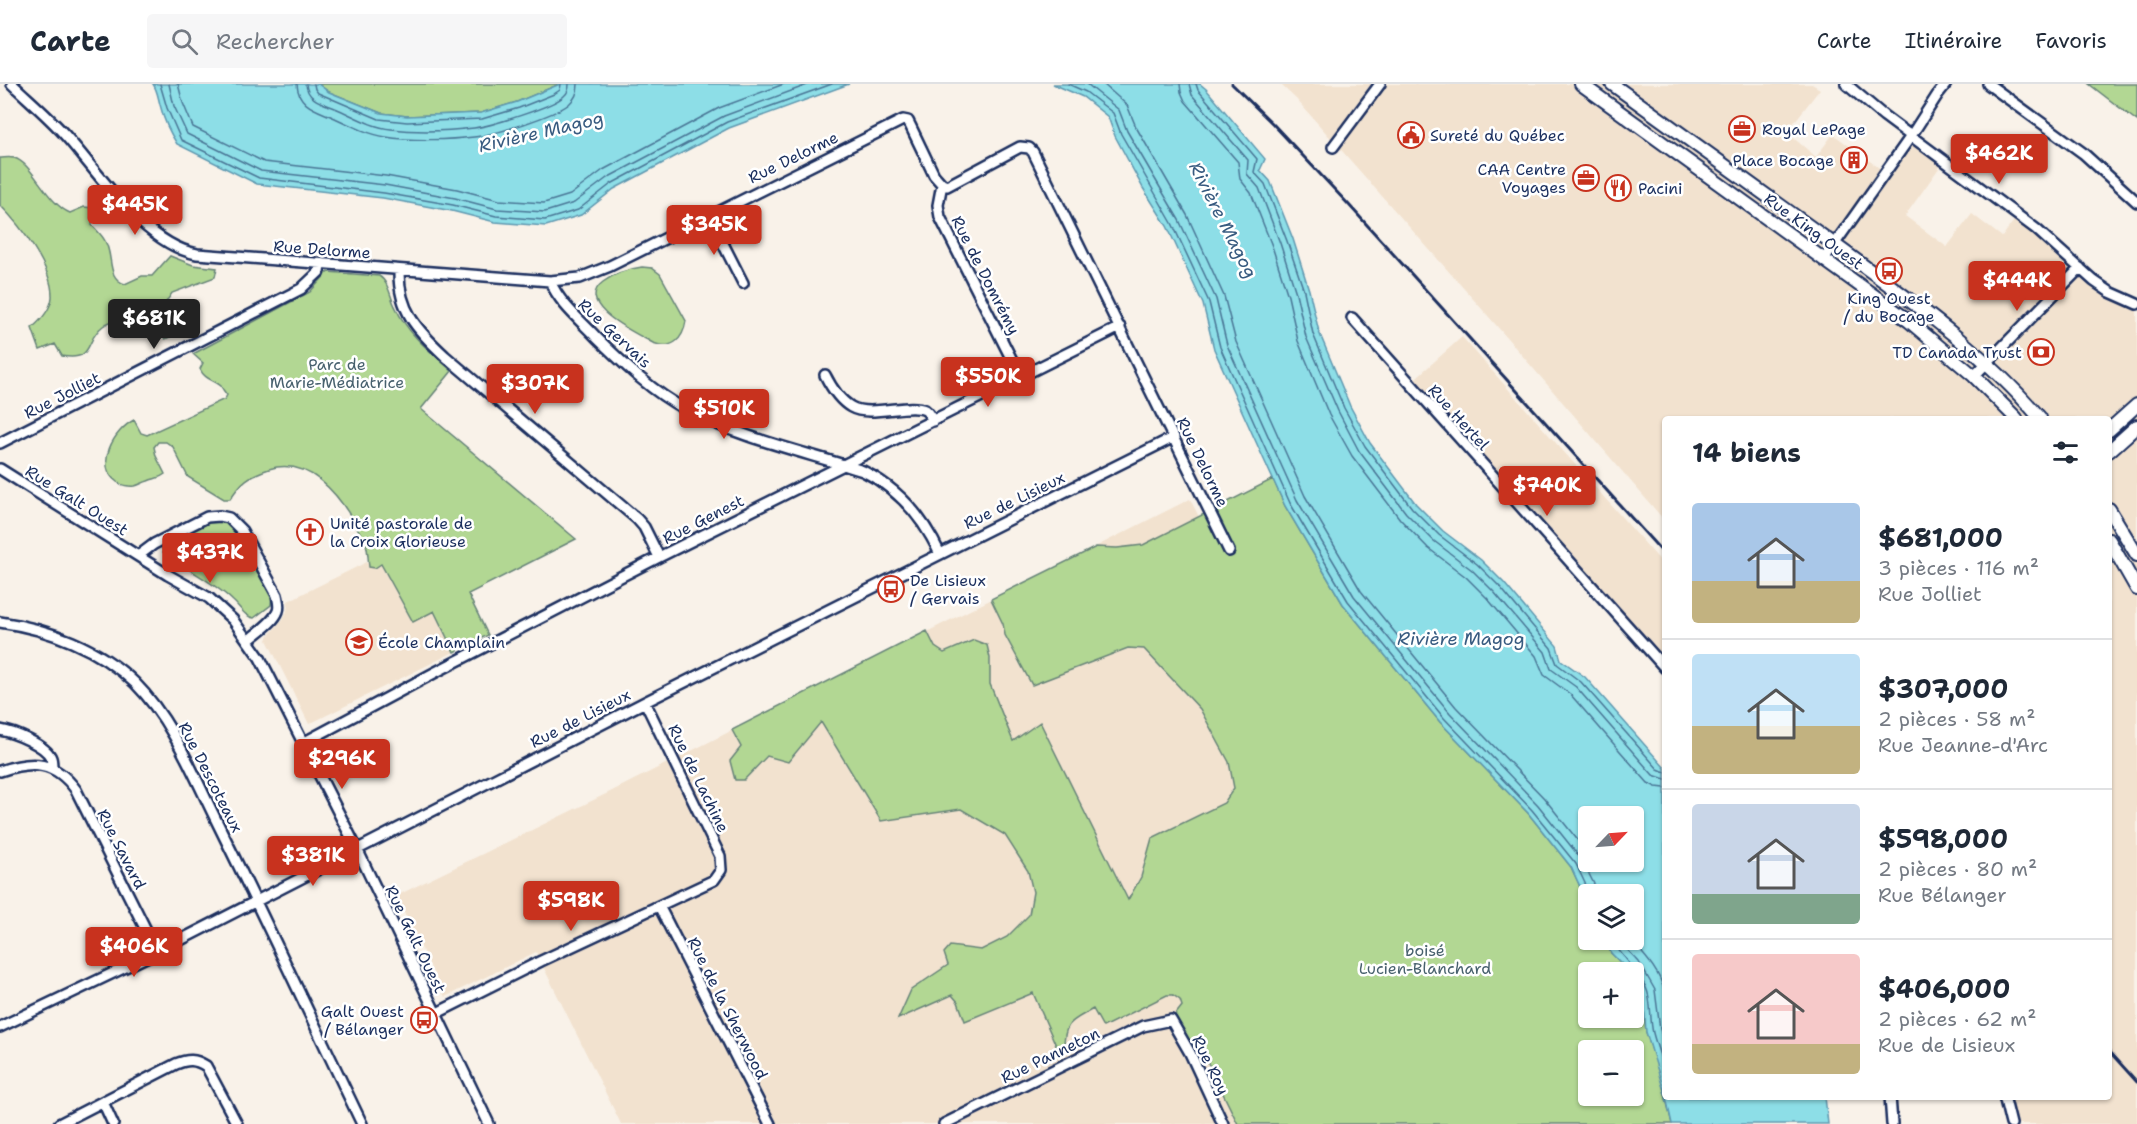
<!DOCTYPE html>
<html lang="fr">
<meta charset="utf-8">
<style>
:root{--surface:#fff;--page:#f6f6f7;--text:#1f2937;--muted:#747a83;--line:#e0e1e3;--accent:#c8321e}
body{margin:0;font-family:"Shantell Sans",sans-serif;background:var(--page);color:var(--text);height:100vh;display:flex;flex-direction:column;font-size:22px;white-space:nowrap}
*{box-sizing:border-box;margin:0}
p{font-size:20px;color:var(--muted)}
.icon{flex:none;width:33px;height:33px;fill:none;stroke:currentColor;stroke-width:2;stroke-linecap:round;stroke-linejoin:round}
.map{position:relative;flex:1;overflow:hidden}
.drawer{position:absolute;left:1662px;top:332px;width:450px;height:684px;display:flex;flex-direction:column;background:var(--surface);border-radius:6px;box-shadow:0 2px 4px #0004}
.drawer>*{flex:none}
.needle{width:39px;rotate:65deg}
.buttons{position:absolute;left:1578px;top:722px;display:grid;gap:12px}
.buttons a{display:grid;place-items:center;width:66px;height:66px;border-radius:6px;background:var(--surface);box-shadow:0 2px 4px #0004;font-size:30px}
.price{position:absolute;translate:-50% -51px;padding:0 14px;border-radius:6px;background:var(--accent);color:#fff;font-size:20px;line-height:39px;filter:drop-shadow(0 2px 3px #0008)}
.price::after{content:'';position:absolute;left:50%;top:36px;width:18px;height:14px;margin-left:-9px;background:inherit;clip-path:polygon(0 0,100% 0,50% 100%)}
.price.on{background:#222;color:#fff}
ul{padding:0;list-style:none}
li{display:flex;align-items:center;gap:18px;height:150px;padding:0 30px}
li+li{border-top:2px solid var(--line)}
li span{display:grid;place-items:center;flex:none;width:168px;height:120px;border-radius:6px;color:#555}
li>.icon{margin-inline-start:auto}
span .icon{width:72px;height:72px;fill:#fffc;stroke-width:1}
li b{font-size:26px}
h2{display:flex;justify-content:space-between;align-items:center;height:72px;padding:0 30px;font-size:26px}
header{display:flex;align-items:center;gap:36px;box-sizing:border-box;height:84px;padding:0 30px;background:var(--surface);border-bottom:2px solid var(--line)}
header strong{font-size:28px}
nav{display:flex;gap:33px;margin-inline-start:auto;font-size:21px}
.search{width:420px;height:54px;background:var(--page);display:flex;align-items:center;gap:15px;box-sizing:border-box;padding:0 21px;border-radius:6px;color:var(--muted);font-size:22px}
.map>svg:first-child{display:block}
.built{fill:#f2e2cf}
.green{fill:#b2d793;stroke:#668378;stroke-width:1.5;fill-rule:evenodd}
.water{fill:#8ddee7;stroke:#5f98b0;stroke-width:1.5;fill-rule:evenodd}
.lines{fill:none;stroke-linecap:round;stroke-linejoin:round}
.shore{stroke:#497595;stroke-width:1.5}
.minor-casing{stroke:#1b2f5e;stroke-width:14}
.major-casing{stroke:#1b2f5e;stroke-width:16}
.minor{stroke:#fff;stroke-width:9}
.major{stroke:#fff;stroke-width:12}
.rail{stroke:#1b2f5e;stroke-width:3}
.labels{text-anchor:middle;stroke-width:5;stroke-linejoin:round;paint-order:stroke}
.poi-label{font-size:16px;fill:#1b2f5e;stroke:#fff;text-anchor:start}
.street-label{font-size:16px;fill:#1b2f5e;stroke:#fff}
.park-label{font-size:16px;fill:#48616e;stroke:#fff}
.water-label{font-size:18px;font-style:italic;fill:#385b80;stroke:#fff}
</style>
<header>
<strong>Carte</strong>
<div class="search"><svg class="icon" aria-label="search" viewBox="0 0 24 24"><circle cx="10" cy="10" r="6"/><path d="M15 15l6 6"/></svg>Rechercher</div>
<nav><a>Carte</a><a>Itinéraire</a><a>Favoris</a></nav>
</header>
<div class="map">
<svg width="2137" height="1040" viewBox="0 0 2137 1040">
<rect width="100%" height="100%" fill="#f9f2e9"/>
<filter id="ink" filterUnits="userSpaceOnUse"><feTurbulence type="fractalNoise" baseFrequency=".0167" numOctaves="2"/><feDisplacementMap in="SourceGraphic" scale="12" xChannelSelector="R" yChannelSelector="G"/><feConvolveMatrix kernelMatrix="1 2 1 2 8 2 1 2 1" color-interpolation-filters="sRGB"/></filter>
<g filter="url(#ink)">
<path class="built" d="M1280,0H1812L1820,5L1792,41L1790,51L1816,73L1833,50L1886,89L1911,52L1944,77L1905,132L1947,163L1972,130L2002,153L2018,131L2094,197L2137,220V1040H2011L2004,1013L2109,1012V334H1665V437L1489,233L1296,15Z
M1462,253L1665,482V584L1409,300Z
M1190,415L1341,714L1268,1040H621L536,868L445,913L396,812L612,707Z
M377,473L413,537L434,527L454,568L309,640L267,556L269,551L283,535L287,527L288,517Z"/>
<path class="green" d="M318,0H560L517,18L481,29L407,32L381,29L329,8Z
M2089,0H2137V37Z
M0,74C4,74 9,73 14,74C32,78 47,120 70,129L84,123L94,124L92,141C96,146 102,151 105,157C114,172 106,194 125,200L142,192H152L170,172L193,181L217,184L215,193L172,209L166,218L179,249L165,255L154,234L149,229C135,231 116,233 103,242C84,256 95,278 62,272L55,260L40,266L32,244C40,237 51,225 52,213C53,184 20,141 0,121Z
M642,183L652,184L660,190L686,237C683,256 672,266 653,259C636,249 573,221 603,198C615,189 627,185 642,183Z
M328,188L379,192C389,198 390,214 396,224C408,251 431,268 452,287L421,325L576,455L468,510L488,551L454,568L434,527L413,538L381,480L375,484L369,483C368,475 368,466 366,460C363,453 358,446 355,440C338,409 308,373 269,385C248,392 242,397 230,415H224L188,393L173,363L166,358H158L154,363L156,372L165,390C159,395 155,394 148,397C144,398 139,401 135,402C129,403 121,401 117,398C94,381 114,346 134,336L141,349L147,351L225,315L227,311C226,310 221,303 221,302C213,295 205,296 200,285L203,279L193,270L310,208Z
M1273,395L1285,422L1343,520L1440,638L1528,729L1571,783L1588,820V855H1605L1611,869L1630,888H1588V933H1634V894L1643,911L1646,948L1661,993L1672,1040H1238L1205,973L1171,936L1182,922L1180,916L1173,911H1167L1103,943L1093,925C1073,937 1064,937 1064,963L1058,966L1033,909L965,937L958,918L952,911L898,935L911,906L948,881L944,869L950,862L981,866L1007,853L1029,831L1033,808L1028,787L1005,751L961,725L881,737L821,638L788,678L767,672L744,696H735L730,677L741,663L732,646L927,547L935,563L944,569L974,556L987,561L990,574V600L1013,657L1040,638L1128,816L1141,793L1152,754L1224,719L1234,704L1229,678L1200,625L1144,565L1128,564L1032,601L1005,551L1003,540L991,515L1096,463L1117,464L1143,461ZM1588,966H1634V1011H1588Z
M224,436L236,444L272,511L271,521L254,534C245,533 240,523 233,517C213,497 185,485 163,468L162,464L166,459L207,437Z"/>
<path class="water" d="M153,0H318L329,8L381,29L407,32L481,29L517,18L560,0H849L729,44L614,105L581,131L546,142L495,138L452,127L383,114L257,100L177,60C170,49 164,37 161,24C158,15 158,7 153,0Z
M1053,0H1200L1206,5L1265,75L1260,86L1270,97L1293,155L1309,206L1319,248L1350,322L1370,359L1416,420L1443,447L1481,476L1504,499L1557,562L1561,576L1585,593L1665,684V1010L1646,948L1643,911L1634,894V888H1630L1611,869L1605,855H1634V810H1588V820L1571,783L1528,729L1440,638L1343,520L1285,422L1214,265L1203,220L1167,142L1143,104L1115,52L1108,33L1083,13ZM1588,732H1634V777H1588Z
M1666,1013H1825L1828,1040H1672Z"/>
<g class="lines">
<path class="shore" d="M160,0L167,24L181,56L259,94L384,109L453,121L496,132L545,136L578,126L611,100L727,38L832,0
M169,0L174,22L187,50L261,87L385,101L455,114L497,125L545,128L574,119L607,94L724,32L810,0
M178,0L183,19L193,43L264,78L386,92L457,105L499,116L544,119L570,111L603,86L719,24L784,0
M297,0C298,23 318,26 335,34C352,42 368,50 386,53C410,57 450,56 474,53C493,51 554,32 569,20C575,15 578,8 578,0
M306,0C307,16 323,19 335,24C354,32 371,43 391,45C416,48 449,47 474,44C490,42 553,23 564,12C568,9 569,5 569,0
M314,0L315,5L318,9L379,35L407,38L482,35L519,24L554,10L560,6L561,0
M1068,0L1086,8L1113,29L1121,50L1172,139L1209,218L1220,263L1290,419L1348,517L1444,634L1532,726L1576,780L1590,810
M1087,0L1119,26L1127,47L1179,136L1216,215L1227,261L1297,416L1354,512L1450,629L1538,721L1582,776L1599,810
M1103,0L1127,21L1136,43L1187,131L1224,212L1236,258L1305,412L1361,507L1456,623L1544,714L1588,769
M1180,0L1181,8L1185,17L1238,78L1240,95L1251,109L1272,162L1288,212L1298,257L1329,331L1352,372L1400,435L1428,464L1466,493L1487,514L1536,572L1544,591L1570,610L1648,699L1656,703L1665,704
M1189,0L1192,11L1248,76L1247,90L1259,104L1280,159L1296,209L1306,253L1338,327L1359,367L1406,429L1434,457L1472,486L1494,508L1545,568L1551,585L1576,603L1653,691L1665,695
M1196,0L1198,6L1257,75L1254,88L1265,100L1287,157L1304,207L1313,250L1344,324L1365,362L1412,424L1439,451L1477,480L1500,503L1551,564L1557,580L1581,598L1658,685L1665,688
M1611,855C1617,868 1634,879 1634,891C1655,902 1648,929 1653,949C1656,961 1661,974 1665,986
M1620,855L1623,861L1639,878L1655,906L1660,945L1665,962
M1630,855C1644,871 1660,887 1665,909"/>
<defs>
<path id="minor" d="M12,0C30,17 49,33 65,51C100,90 144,160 197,170L550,197L580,194L610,182L903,36L908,37L911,43L934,91L942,100L947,102L1020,63L1029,64L1033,68L1229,467
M1846,0L1884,32L2036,145L2094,197L2110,208L2137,220
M1988,0L2083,69L2137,118
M1333,63L1380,0
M942,100L938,121L940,133L1020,292
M709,132L743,199
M1824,175L1911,52L1938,10L1946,0
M399,186C398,226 417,246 445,272L637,435L644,443L659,473
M550,197C560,220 579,235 596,253C624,280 651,307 685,325C739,354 805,368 863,387C899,405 923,433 940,470
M1352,234L1665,584
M825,291C831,303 839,316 851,323C870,334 909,318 925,326C929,329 931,333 933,337
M1974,292L2080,184
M0,359L301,205L319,188L320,180
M0,385L168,491L209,514L233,536L260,574L357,765L489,1040
M138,472L154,460L207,433L220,432L229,434L242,447L277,511C278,516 280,522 278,527C274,538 258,548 249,556
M0,538C49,545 99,564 135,599C173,637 194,692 218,740C267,839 314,940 362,1040
M0,646C13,648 46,661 51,674C52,677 52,680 52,684
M303,659L434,589L659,473L1120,243
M0,687C33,676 55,677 76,706L157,868
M659,822L770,1040
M435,930L541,877L714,796L721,786L720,772L645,618
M0,943L157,868L645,618L1174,353
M1890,1012L1892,1040
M2004,1012L2011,1040
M103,1018L113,1040
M59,1040L176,980C188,975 195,975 206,982L237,1040
M944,1040L1143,942L1171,936L1190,969L1223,1040"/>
<path id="major" d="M1581,0L1909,237L1974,292L2016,334
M1612,0C1689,55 1765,111 1842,166C1911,217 1984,268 2040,334
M2109,346L2137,321
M2109,367L2137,342
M2109,425L2137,471
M2109,456L2137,505"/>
</defs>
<use href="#minor" class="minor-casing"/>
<use href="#major" class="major-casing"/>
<use href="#minor" class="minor"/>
<use href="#major" class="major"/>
<path class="rail" d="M1232,0L1273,40L1349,121L1665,471
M2109,967L2137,998"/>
</g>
</g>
<defs>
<symbol id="office-ring" viewBox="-11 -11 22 22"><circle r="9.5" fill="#fff" stroke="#c8321e" stroke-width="1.5"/><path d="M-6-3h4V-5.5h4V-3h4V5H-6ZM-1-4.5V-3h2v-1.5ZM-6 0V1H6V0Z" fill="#c8321e"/></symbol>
<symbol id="civic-ring" viewBox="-11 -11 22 22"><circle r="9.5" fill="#fff" stroke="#c8321e" stroke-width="1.5"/><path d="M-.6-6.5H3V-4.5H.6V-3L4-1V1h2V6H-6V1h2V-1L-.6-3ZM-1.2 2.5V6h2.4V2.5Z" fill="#c8321e"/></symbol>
<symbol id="building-ring" viewBox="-11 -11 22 22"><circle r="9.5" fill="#fff" stroke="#c8321e" stroke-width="1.5"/><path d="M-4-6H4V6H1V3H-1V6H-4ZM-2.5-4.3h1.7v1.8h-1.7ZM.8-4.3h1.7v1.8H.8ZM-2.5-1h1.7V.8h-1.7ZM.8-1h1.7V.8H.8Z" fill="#c8321e"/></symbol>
<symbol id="restaurant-ring" viewBox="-11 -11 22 22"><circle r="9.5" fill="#fff" stroke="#c8321e" stroke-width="1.5"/><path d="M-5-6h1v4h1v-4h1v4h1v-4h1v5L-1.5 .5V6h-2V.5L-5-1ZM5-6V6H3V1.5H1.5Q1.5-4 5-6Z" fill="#c8321e"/></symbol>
<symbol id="bus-ring" viewBox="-11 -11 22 22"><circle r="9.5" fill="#fff" stroke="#c8321e" stroke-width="1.5"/><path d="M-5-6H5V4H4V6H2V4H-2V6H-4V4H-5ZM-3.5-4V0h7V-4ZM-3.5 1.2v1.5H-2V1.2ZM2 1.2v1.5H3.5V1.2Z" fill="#c8321e"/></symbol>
<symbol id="bank-ring" viewBox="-11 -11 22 22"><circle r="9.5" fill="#fff" stroke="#c8321e" stroke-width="1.5"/><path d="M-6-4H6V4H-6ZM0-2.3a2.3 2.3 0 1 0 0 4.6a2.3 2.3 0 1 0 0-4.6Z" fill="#c8321e"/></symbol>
<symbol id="church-ring" viewBox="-11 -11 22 22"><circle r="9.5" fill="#fff" stroke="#c8321e" stroke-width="1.5"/><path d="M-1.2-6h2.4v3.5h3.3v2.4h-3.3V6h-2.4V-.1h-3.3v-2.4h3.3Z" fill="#c8321e"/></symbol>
<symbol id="school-ring" viewBox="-11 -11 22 22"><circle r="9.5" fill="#fff" stroke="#c8321e" stroke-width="1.5"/><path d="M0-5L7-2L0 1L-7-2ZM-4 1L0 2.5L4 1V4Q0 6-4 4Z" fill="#c8321e"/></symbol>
</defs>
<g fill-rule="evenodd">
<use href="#office-ring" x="1727" y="30" width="30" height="30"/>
<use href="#civic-ring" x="1396" y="36" width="30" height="30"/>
<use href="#building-ring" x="1839" y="61" width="30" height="30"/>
<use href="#office-ring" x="1571" y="79" width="30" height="30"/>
<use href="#restaurant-ring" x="1603" y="89" width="30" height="30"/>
<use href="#bus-ring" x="1874" y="172" width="30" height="30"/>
<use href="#bank-ring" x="2026" y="253" width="30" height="30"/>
<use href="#church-ring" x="295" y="433" width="30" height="30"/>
<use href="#bus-ring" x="876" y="490" width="30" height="30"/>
<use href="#school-ring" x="344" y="543" width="30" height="30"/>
<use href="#bus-ring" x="409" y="921" width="30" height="30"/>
</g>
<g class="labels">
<g class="poi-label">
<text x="1762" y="51">Royal LePage</text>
<text x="1430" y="57">Sureté du Québec</text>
<text x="1834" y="82" text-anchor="end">Place Bocage</text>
<text x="1566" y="91" text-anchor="end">CAA Centre<tspan x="1566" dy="18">Voyages</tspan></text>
<text x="1638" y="110">Pacini</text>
<text x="1889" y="220" text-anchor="middle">King Ouest<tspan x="1889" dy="18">/ du Bocage</tspan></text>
<text x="2022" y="274" text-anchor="end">TD Canada Trust</text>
<text x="330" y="445">Unité pastorale de<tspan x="330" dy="18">la Croix Glorieuse</tspan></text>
<text x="910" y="502">De Lisieux<tspan x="910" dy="18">/ Gervais</tspan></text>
<text x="378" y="564">École Champlain</text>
<text x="404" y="933" text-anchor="end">Galt Ouest<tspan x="404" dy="18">/ Bélanger</tspan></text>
</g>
<g class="street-label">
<text transform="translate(793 73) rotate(-26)" y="6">Rue Delorme</text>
<text transform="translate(1814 147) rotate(36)" y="6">Rue King Ouest</text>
<text transform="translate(322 165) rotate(4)" y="6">Rue Delorme</text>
<text transform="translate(986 191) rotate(63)" y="6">Rue de Domrémy</text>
<text transform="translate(615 249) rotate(43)" y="6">Rue Gervais</text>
<text transform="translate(62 311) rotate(-27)" y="6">Rue Jolliet</text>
<text transform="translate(1459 333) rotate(48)" y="6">Rue Hertel</text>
<text transform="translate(1203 378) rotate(64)" y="6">Rue Delorme</text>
<text transform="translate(77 416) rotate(32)" y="6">Rue Galt Ouest</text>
<text transform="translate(1014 416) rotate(-26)" y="6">Rue de Lisieux</text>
<text transform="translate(703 435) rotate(-27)" y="6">Rue Genest</text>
<text transform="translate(580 634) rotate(-27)" y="6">Rue de Lisieux</text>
<text transform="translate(211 693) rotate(63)" y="6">Rue Descoteaux</text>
<text transform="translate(699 694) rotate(64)" y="6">Rue de Lachine</text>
<text transform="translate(122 765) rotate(63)" y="6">Rue Savard</text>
<text transform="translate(416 855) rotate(64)" y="6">Rue Galt Ouest</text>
<text transform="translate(728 924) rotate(63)" y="6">Rue de la Sherwood</text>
<text transform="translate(1050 971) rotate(-26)" y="6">Rue Panneton</text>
<text transform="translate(1211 981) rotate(64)" y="6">Rue Roy</text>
</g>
<g class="park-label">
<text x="337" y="286">Parc de<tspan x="337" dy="18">Marie-Médiatrice</tspan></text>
<text x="1425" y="872">boisé<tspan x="1425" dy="18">Lucien-Blanchard</tspan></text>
</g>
<g class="water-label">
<text transform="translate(541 48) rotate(-13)" y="6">Rivière Magog</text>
<text transform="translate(1223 136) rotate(63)" y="6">Rivière Magog</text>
<text x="1461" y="561">Rivière Magog</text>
</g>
</g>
</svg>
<div class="buttons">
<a><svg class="needle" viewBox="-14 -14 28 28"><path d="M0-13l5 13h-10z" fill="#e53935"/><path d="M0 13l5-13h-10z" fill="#747a83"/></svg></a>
<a><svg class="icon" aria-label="layers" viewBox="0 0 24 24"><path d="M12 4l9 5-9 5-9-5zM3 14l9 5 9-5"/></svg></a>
<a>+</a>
<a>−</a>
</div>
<b class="price" style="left:1999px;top:101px">$462K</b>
<b class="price" style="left:135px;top:152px">$445K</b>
<b class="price" style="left:714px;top:172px">$345K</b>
<b class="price" style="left:2017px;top:228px">$444K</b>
<b class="price on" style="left:154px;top:266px">$681K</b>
<b class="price" style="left:988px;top:324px">$550K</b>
<b class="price" style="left:535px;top:331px">$307K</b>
<b class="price" style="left:724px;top:356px">$510K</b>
<b class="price" style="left:1547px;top:433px">$740K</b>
<b class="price" style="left:210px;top:500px">$437K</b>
<b class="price" style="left:342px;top:706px">$296K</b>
<b class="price" style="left:313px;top:803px">$381K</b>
<b class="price" style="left:571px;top:848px">$598K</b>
<b class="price" style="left:134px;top:894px">$406K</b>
<section class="drawer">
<h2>14 biens<svg class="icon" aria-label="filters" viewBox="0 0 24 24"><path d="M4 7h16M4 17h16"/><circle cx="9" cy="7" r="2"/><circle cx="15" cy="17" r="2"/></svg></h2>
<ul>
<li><span style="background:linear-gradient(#a9c7e8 65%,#c2b280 0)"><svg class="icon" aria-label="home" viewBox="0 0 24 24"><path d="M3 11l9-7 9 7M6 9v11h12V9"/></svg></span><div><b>$681,000</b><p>3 pièces · 116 m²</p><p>Rue Jolliet</p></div></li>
<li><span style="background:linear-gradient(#bfe0f5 60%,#c2b280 0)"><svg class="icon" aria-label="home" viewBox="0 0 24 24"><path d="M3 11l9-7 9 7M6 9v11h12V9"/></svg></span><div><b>$307,000</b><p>2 pièces · 58 m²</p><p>Rue Jeanne-d'Arc</p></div></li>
<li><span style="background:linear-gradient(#c9d6e8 75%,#7fa58c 0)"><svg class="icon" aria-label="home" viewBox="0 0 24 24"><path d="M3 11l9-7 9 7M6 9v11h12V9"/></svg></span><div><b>$598,000</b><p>2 pièces · 80 m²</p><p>Rue Bélanger</p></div></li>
<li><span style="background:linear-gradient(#f6c9c9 75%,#c2b280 0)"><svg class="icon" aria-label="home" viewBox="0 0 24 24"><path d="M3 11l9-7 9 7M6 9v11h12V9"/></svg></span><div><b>$406,000</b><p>2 pièces · 62 m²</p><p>Rue de Lisieux</p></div></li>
</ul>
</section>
</div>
